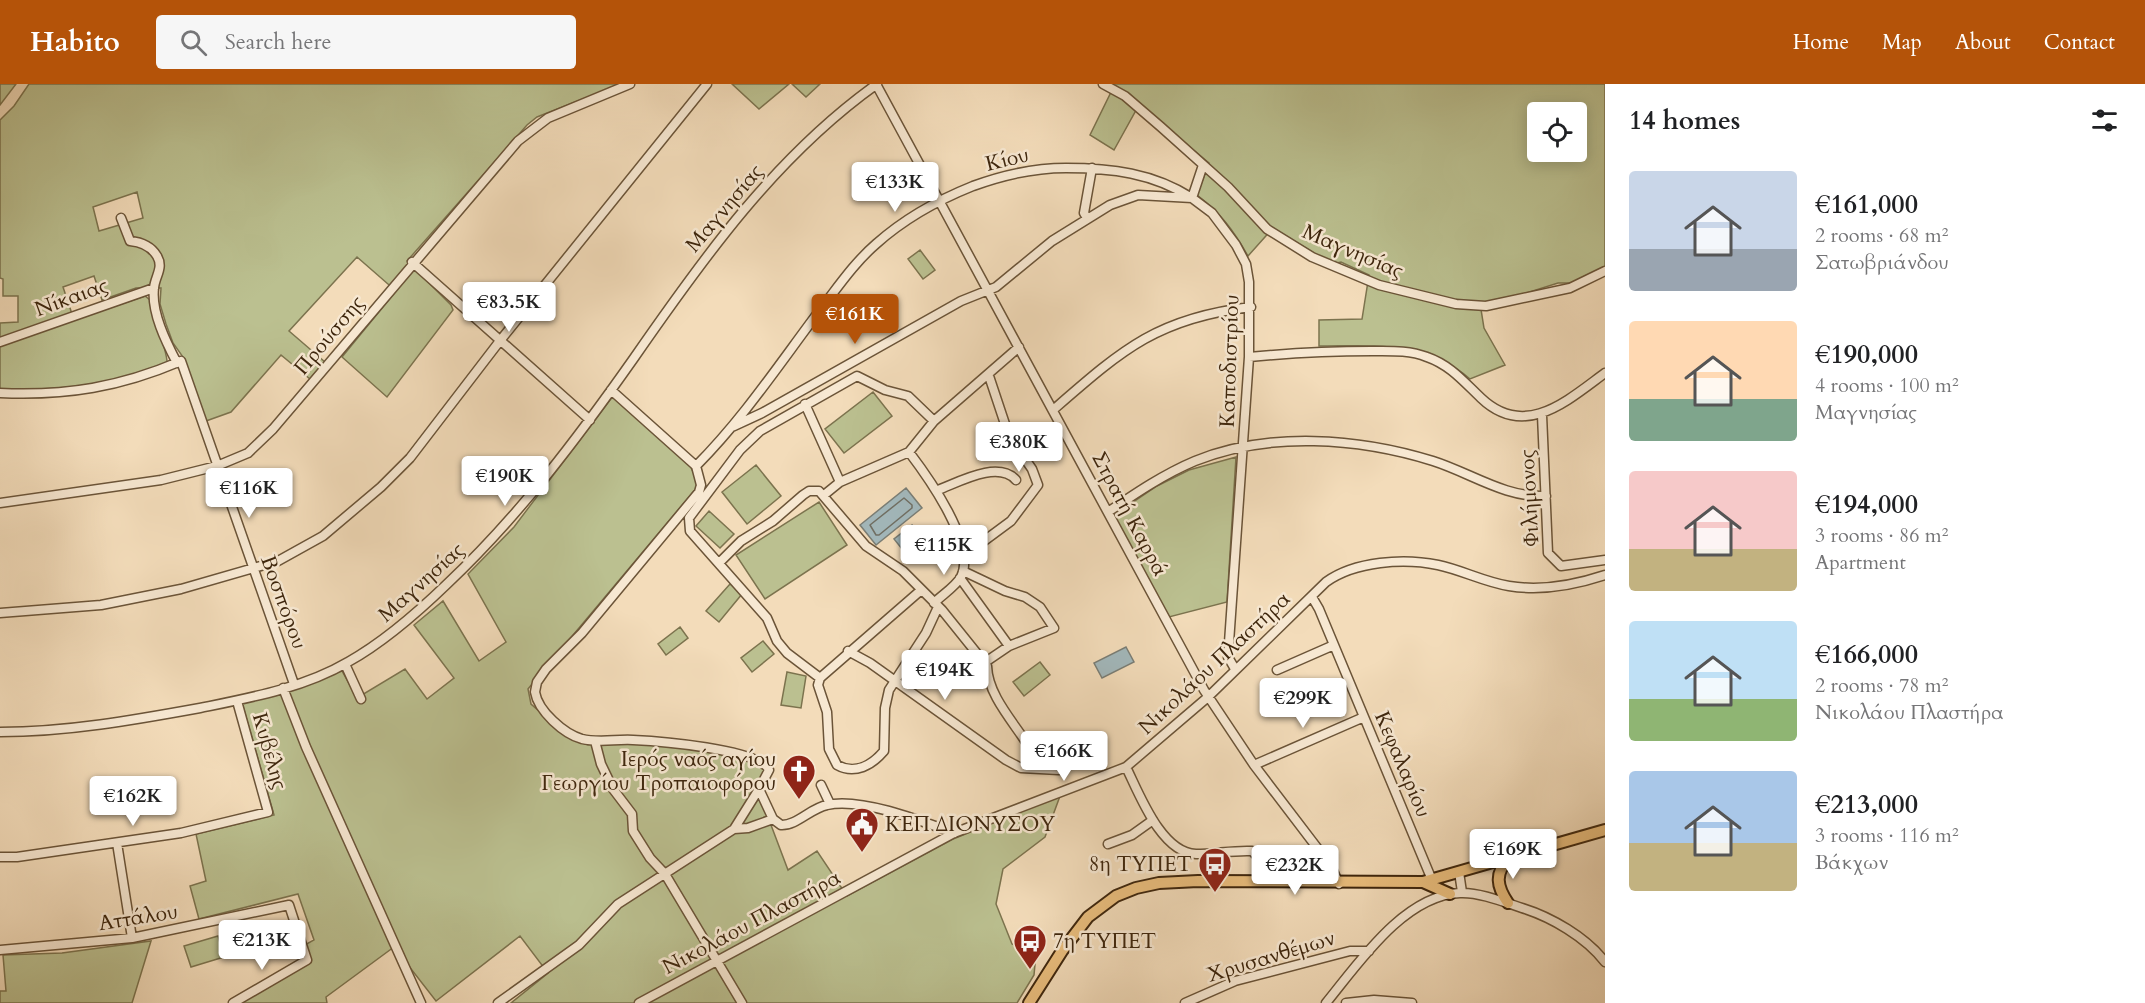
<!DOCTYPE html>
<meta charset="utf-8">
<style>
:root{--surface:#fff;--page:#f6f6f6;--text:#202124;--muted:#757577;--accent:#b45309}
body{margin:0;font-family:Cardo,serif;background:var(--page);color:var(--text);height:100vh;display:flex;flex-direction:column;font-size:22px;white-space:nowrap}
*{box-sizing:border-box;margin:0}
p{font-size:20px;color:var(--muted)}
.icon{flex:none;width:33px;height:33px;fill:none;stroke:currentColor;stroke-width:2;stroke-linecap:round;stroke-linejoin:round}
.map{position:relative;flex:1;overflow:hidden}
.sheet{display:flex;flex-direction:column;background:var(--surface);width:540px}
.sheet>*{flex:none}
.controls{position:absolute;left:1527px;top:18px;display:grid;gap:12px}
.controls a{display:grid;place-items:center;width:60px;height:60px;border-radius:6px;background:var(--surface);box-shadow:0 3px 15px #0003;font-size:30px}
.price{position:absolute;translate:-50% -51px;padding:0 14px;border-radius:6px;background:#fff;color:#222;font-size:20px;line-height:39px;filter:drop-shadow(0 2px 3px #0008)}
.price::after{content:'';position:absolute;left:50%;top:36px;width:18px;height:14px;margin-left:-9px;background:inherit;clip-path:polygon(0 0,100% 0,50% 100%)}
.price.selected{background:var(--accent);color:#fff}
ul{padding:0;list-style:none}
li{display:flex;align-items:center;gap:18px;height:150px;padding:0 24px}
li span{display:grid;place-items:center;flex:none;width:168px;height:120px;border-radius:6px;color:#555}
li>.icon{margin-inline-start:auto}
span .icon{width:72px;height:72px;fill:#fffc;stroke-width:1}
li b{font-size:26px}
h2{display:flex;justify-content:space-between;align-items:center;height:72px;padding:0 24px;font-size:26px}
header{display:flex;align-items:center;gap:36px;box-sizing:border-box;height:84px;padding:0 30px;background:var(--accent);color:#fff}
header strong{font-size:28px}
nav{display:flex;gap:33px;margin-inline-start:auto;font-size:21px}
.search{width:420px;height:54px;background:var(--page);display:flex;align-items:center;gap:15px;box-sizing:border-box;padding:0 21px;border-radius:6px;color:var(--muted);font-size:22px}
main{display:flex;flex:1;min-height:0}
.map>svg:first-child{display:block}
.green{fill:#bbc090;stroke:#7c734e;stroke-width:1.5;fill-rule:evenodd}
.water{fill:#a2b8bc;stroke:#7a7e76;stroke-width:1.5}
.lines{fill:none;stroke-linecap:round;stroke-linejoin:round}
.shore{stroke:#706f64;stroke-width:1.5}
.minor-casing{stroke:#6b5438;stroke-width:11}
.major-casing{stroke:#3e260d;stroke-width:14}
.minor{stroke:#f7e8d2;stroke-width:8}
.major{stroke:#eabe7d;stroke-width:10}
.labels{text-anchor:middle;stroke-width:5;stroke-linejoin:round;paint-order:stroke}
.street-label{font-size:21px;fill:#3e260d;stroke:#f7e8d2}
.poi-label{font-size:21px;fill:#3e260d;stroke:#f7e8d2;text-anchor:end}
</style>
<header>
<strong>Habito</strong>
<div class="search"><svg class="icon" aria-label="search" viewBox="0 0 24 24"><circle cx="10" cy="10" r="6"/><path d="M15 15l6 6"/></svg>Search here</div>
<nav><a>Home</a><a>Map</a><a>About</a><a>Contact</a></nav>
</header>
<main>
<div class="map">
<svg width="1605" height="919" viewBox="0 0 1605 919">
<rect width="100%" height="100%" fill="#f3dcba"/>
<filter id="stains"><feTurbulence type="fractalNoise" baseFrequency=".00333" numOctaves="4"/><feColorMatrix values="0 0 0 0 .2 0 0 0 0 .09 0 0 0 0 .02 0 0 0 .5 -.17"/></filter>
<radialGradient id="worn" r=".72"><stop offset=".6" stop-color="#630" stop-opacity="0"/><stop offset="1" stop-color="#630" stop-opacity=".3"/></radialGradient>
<path class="green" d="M0,0H16L0,21Z
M29,0H621L537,33L527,41L407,177L451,221L453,226L387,313L342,273L396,207L357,173L289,247L325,278L310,295L281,271L231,328L206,337L183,273L173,259L166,240L160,220L161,204H136L102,216L94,192L63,203L74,236L145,212L150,216C153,229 169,272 167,280C115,301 56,307 0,305V239L18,238V212H3V195L0,194V36L14,22ZM137,108L143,134L99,147L93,123Z
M732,0H789L759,25Z
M792,0H820L806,13Z
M1107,0H1605V183L1573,199H1558L1514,213L1480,219L1484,244L1505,281L1470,295C1425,256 1375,262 1319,262V236L1362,235L1369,191L1341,178L1332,180L1273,144L1248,172C1234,147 1221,129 1197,111L1209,79L1139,21L1114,66L1090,51L1113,4ZM1538,28H1576V68H1538Z
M920,166L935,186L923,195L908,175Z
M873,308L892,332L844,369L825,345Z
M613,312L689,379L699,401L537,594L528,605L531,620L570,654L588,661L653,659L701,665L759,679L767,685L757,704L788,786L817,767L847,812L953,755L1060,712L1045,753L1003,785L996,820L1012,860L1036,870L1034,891L1017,919H511L548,889L520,852L436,917L394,863L326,913L327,919H230L305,876L301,863L314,856L298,810L199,835L190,802L206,797L196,750L274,731L242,619L342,587L357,614L405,585L427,615L454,594L414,541L443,517L479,577L506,558L468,490L514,443Z
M1236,373L1227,518L1169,533L1114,431L1157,402L1189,386Z
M756,381L781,412L747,440L722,408Z
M819,418L847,461L765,515L736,471Z
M709,427L734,450L720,464L696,442Z
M730,500L742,510L719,538L706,527Z
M680,543L688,554L666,571L658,560Z
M763,557L774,570L752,588L741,574Z
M1040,578L1050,591L1024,612L1013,598Z
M787,588L806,592L801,624L781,621Z
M218,852L224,873L191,883L184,862Z
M151,857L132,919H0V907H6L3,871L62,869Z"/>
<path class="water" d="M906,404L922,424L876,461L860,441Z
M912,441L919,451L902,465L894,455Z
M1126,563L1134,578L1102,594L1094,579Z"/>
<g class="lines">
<path class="shore" d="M904,414L912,421V424L879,451H876L870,441Z"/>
<defs>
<path id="minor" d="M876,0L1204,606L1254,681L1331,782L1339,800
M1103,0L1125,12L1161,43L1228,103L1267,145L1312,173L1379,201L1456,220L1486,222L1570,204L1605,187
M121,134L130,157C141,158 151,162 157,172C164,184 155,192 154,204C151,228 166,258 177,279
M1087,134L1084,129L1092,84
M412,178L590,336
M0,258L154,204
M1249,273C1291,269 1331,267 1372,267C1391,267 1409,266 1427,273C1450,281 1463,297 1481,314C1525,356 1568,316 1605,289
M611,306L696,382L701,401L699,408L582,549L546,585L537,598L535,608C538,627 564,650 582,655C599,659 616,655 633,656C656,657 760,665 769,686L759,705L773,735L781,741C796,742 811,724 827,721C860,713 922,737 954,749
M0,309C67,312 120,303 181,277L294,600
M805,320L840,398
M1053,326C1122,266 1157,234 1251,223
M1542,331L1548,469L1561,482L1605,476
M734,342L762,329L961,217L996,203L1052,157L1110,121L1138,111L1192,114L1212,129L1236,161L1246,180L1249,198V273L1228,573L1235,585
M909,368C928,393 977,461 961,493C955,503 942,511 934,519
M696,382C743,335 780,279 820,226C838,203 854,179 876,160C904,135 938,116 973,102C1003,91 1034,84 1066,84C1111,84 1153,89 1192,114L1203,81
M938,406C959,398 998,376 1016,396
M824,411L840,398L909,368L934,337L1019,263
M0,419L161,396L217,382L248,369L273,345L518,57L548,34L630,0
M1108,428C1136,409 1164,390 1195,377C1269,347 1359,354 1433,377C1471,389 1505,414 1546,412
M965,471L1011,437L1038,401L1032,385L1009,352L989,292
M719,479L741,457L773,437L803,411L809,407H819L866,462L903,487L942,526L987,582C988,619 1029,652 1040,684
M963,487L1005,507L1025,513L1040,523L1054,544L1009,562L984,579
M960,494L1009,562
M920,507L820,594L818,601L827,628L829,665L837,681C855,691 872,681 884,667L885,624L889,606L926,549L938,523
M1312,513L1319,525L1432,796
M0,529L101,521L181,505L278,477L323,452L381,403L410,374L499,258L707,0
M848,567L870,579L1006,676L1021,684L1059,686L1075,673
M345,580L361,615
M1277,586L1334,561
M820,594L787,569L777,557L767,534L690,447L689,434L740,366L760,347L857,292L885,306L908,312L934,337
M283,604L306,663L421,919
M0,648C67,648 134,636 200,624C249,614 304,604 348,578C384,558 417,529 447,500C519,432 577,355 634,274C704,173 776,72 877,0
M595,657L601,680L613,705L632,730L633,747L650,774L665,790L742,919
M1254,681L1364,633
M1126,683C1139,709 1161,769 1196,770C1215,770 1233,766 1252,767L1263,778L1267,797
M821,701L830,720
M734,745L759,705
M117,759L132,854
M1108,760L1132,751L1153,736
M0,773H17L181,749L268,728L237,617
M1459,788L1462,808
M0,866L132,854L289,821L307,876L233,919
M498,919L579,861L618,820L734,745L748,744L773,735
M639,919L954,749L1126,683L1208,613L1326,498C1355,477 1404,474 1438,481C1462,486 1484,498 1509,502C1540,507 1575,501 1605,491
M1185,919L1235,897L1350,867H1369
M1326,919C1358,880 1404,811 1460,809C1479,808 1504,818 1522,824C1551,833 1586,853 1605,878
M1346,919L1374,916L1412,919"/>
<path id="major" d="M1423,798L1450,810
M1508,819C1497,803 1494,789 1509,775
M1029,919L1062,867L1088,833L1116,812L1136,804L1159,799L1198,797L1423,798L1605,746"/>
</defs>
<use href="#minor" class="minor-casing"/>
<use href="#major" class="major-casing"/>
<use href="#minor" class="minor"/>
<use href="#major" class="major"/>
</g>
<defs>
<symbol id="church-pin" viewBox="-11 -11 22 30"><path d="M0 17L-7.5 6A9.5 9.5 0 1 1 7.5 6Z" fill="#8f2418" stroke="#f7e8d2"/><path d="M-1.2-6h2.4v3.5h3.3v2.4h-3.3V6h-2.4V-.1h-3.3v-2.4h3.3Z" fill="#fff"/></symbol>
<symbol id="civic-pin" viewBox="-11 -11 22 30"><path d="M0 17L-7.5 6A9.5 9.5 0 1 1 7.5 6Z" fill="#8f2418" stroke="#f7e8d2"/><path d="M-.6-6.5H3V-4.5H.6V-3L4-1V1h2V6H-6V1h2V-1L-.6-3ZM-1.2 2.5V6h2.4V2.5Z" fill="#fff"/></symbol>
<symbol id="bus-pin" viewBox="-11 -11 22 30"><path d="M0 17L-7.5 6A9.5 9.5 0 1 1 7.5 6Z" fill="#8f2418" stroke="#f7e8d2"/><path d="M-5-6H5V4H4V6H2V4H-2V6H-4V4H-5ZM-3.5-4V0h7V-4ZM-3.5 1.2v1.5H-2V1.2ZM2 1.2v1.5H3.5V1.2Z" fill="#fff"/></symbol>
</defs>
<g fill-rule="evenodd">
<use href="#church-pin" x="780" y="668" width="38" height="52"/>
<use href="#civic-pin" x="843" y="721" width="38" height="52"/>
<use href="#bus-pin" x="1196" y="761" width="38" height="52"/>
<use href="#bus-pin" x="1011" y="838" width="38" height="52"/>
</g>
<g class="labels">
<g class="street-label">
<text transform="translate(1007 75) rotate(-14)" y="7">Κίου</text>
<text transform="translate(724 124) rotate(-50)" y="7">Μαγνησίας</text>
<text transform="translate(1353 167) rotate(23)" y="7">Μαγνησίας</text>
<text transform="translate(71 213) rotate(-20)" y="7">Νίκαιας</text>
<text transform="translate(329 251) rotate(-50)" y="7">Προύσσης</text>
<text transform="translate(1229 277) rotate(-88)" y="7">Καποδιστρίου</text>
<text transform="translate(1529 414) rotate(-93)" y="7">Φιλήμονος</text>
<text transform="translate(1130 430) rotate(62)" y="7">Στρατή Καρρά</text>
<text transform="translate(421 498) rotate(-42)" y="7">Μαγνησίας</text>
<text transform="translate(284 518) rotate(70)" y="7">Βοσπόρου</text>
<text transform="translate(1214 579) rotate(-43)" y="7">Νικολάου Πλαστήρα</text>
<text transform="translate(270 667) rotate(74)" y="7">Κυβέλης</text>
<text transform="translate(1403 680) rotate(67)" y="7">Κεφαλαρίου</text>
<text transform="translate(138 833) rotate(-9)" y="7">Αττάλου</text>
<text transform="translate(751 838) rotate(-28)" y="7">Νικολάου Πλαστήρα</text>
<text transform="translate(1271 872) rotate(-17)" y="7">Χρυσανθέμων</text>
</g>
<g class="poi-label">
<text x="776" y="682">Ιερός ναός αγίου<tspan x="776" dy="24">Γεωργίου Τροπαιοφόρου</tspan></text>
<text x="885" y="747" text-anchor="start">ΚΕΠ ΔΙΟΝΥΣΟΥ</text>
<text x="1192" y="787">8η ΤΥΠΕΤ</text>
<text x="1053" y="864" text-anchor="start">7η ΤΥΠΕΤ</text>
</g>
</g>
<rect width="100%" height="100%" filter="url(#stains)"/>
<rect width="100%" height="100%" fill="url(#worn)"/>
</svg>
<div class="controls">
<a><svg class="icon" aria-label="locate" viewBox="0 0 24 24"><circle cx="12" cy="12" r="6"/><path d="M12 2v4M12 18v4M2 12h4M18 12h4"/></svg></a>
</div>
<b class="price" style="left:895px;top:129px">€133K</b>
<b class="price" style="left:509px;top:249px">€83.5K</b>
<b class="price selected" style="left:855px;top:261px">€161K</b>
<b class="price" style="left:1019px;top:389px">€380K</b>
<b class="price" style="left:505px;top:423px">€190K</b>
<b class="price" style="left:249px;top:435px">€116K</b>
<b class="price" style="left:944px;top:492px">€115K</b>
<b class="price" style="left:945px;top:617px">€194K</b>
<b class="price" style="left:1303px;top:645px">€299K</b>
<b class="price" style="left:1064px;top:698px">€166K</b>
<b class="price" style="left:133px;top:743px">€162K</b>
<b class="price" style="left:1513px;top:796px">€169K</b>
<b class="price" style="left:1295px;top:812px">€232K</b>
<b class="price" style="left:262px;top:887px">€213K</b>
</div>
<section class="sheet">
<h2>14 homes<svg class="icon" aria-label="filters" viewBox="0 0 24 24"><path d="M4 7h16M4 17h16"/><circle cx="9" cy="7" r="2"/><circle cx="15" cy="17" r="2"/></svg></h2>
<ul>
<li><span style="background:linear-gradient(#c9d6e8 65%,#9aa5b1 0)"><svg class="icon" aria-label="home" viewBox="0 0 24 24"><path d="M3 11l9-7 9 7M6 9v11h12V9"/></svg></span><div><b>€161,000</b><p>2 rooms · 68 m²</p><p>Σατωβριάνδου</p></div></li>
<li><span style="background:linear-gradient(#ffd9b3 65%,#7fa58c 0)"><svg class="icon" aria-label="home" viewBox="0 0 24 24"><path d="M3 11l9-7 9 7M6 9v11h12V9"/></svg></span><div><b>€190,000</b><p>4 rooms · 100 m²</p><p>Μαγνησίας</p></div></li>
<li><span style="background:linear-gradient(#f6c9c9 65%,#c2b280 0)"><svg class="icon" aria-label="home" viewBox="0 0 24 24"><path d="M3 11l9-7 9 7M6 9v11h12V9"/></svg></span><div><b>€194,000</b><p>3 rooms · 86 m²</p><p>Apartment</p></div></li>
<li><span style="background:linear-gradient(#bfe0f5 65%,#8fb573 0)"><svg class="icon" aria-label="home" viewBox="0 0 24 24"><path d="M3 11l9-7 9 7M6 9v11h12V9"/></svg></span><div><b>€166,000</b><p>2 rooms · 78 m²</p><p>Νικολάου Πλαστήρα</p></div></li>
<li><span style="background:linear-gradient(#a9c7e8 60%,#c2b280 0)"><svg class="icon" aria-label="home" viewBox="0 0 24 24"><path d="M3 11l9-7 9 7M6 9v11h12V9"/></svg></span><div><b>€213,000</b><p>3 rooms · 116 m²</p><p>Βάκχων</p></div></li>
</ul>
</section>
</main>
